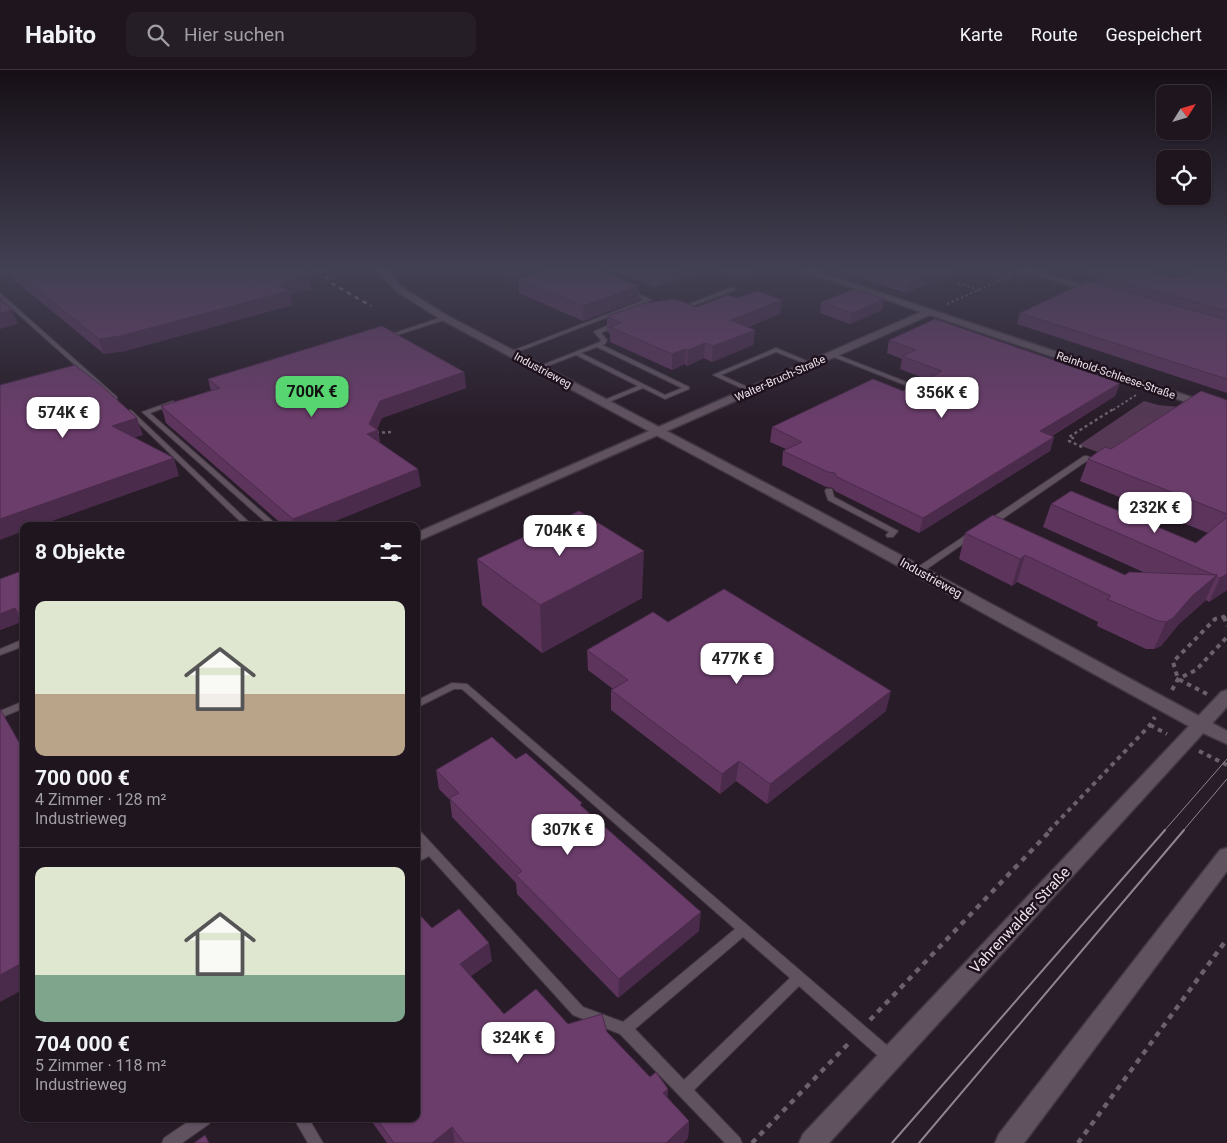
<!DOCTYPE html>
<html lang="de">
<meta charset="utf-8">
<style>
:root{--surface:#1e151e;--page:#261e27;--text:#f1f3f6;--muted:#a19fa4;--line:#3c343c;--accent:#57d570}
body{margin:0;font-family:Roboto,sans-serif;background:var(--page);color:var(--text);height:100vh;display:flex;flex-direction:column;font-size:19px;white-space:nowrap}
*{box-sizing:border-box;margin:0}
p{font-size:16px;color:var(--muted)}
.icon{flex:none;width:28px;height:28px;fill:none;stroke:currentColor;stroke-width:2;stroke-linecap:round;stroke-linejoin:round}
.map{position:relative;flex:1;overflow:hidden}
.drawer{position:absolute;left:20px;top:452px;width:400px;height:600px;display:flex;flex-direction:column;background:var(--surface);border-radius:10px;box-shadow:0 1px 4px #0004,0 0 0 1px var(--line)}
.drawer>*{flex:none}
.needle{width:32px;rotate:53deg}
.tools{position:absolute;left:1156px;top:15px;display:grid;gap:10px}
.tools a{display:grid;place-items:center;width:55px;height:55px;border-radius:10px;background:var(--surface);box-shadow:0 1px 4px #0004,0 0 0 1px var(--line);font-size:25px}
.price{position:absolute;translate:-50% -42px;padding:0 11px;border-radius:10px;background:#fff;color:#222;font-size:16px;line-height:32px;filter:drop-shadow(0 1px 2px #0008)}
.price::after{content:'';position:absolute;left:50%;top:30px;width:15px;height:11px;margin-left:-8px;background:inherit;clip-path:polygon(0 0,100% 0,50% 100%)}
.price.selected{background:var(--accent);color:#111}
ul{padding:0;list-style:none}
li{display:grid;align-content:center;gap:10px;height:265px;padding:0 15px}
li+li{border-top:1px solid var(--line)}
li span{display:grid;place-items:center;height:155px;border-radius:10px;color:#555}
li>.icon{margin-inline-start:auto}
span .icon{width:90px;height:90px;fill:#fffc;stroke-width:1}
li b{font-size:21px}
h2{display:flex;justify-content:space-between;align-items:center;height:60px;padding:0 15px;font-size:21px}
header{display:flex;align-items:center;gap:30px;box-sizing:border-box;height:70px;padding:0 25px;background:var(--surface);border-bottom:1px solid var(--line)}
header strong{font-size:24px}
nav{display:flex;gap:28px;margin-inline-start:auto;font-size:18px}
.search{width:350px;height:45px;background:var(--page);display:flex;align-items:center;gap:12px;box-sizing:border-box;padding:0 18px;border-radius:10px;color:var(--muted);font-size:19px}
.map>svg:first-child{display:block}
.green{fill:#543854}
.lines{fill:none;stroke-linecap:round;stroke-linejoin:round}
.service-casing{stroke:#413741;stroke-width:2}
.minor-casing{stroke:#413741;stroke-width:3}
.tertiary-casing{stroke:#413741;stroke-width:3}
.secondary-casing{stroke:#413741;stroke-width:3}
.path-far3{stroke:#6c616b;stroke-width:2;stroke-dasharray:2.5 2.5;stroke-linecap:butt}
.path-far2{stroke:#6c616b;stroke-width:2.5;stroke-dasharray:3 3;stroke-linecap:butt}
.path-far1{stroke:#6c616b;stroke-width:4;stroke-dasharray:4.5 4.5;stroke-linecap:butt}
.path{stroke:#6c616b;stroke-width:4.5;stroke-dasharray:5.5 5.5;stroke-linecap:butt}
.service{fill:#615260;fill-rule:evenodd}
.minor{fill:#615260;fill-rule:evenodd}
.tertiary{fill:#615260;fill-rule:evenodd}
.secondary{fill:#615260;fill-rule:evenodd}
.tram-far1{stroke:#8f858f;stroke-width:1}
.tram{stroke:#8f858f;stroke-width:2}
.rail{stroke:#8f858f;stroke-width:2.5;stroke-dasharray:4.5 4.5;stroke-linecap:butt}
.wall{fill:#5c345c}
.shaded-wall{fill:#4b2b4b}
.building{fill:#6b3d6b;stroke:#4b2b4b}
.labels{text-anchor:middle;stroke-width:5;stroke-linejoin:round;paint-order:stroke}
.far-street-label{font-size:11px;fill:#ece3eb;stroke:#1f121e}
.street-label{font-size:12px;fill:#ece3eb;stroke:#1f121e}
.near-street-label{font-size:15px;fill:#ece3eb;stroke:#1f121e}
</style>
<header>
<strong>Habito</strong>
<div class="search"><svg class="icon" aria-label="search" viewBox="0 0 24 24"><circle cx="10" cy="10" r="6"/><path d="M15 15l6 6"/></svg>Hier suchen</div>
<nav><a>Karte</a><a>Route</a><a>Gespeichert</a></nav>
</header>
<div class="map">
<svg width="1227" height="1073" viewBox="0 0 1227 1073">
<rect width="100%" height="100%" fill="#281c28"/>
<path class="green" d="M609,200H680L692,204L654,217Z
M1144,331L1158,335L1179,337L1227,432L1079,375Z"/>
<g class="lines">
<defs>
<path id="service" d="M733,217L736,219L735,220L681,240L676,239Z
M628,221H632L652,230L512,284L507,283L644,230L628,223Z
M0,223L117,327V329H113L0,228Z
M445,246L447,247V249L388,268L383,267Z
M614,253L619,254L601,263L607,270L605,274L602,275L689,317V319L665,329L643,318L604,334L601,332L602,331L638,316L576,285L540,299L535,298L600,272L601,270L594,262L595,261ZM597,277L682,318L665,325L581,283Z
M776,278L814,294L809,295L776,282L721,305L754,320V322L752,323L713,305Z
M831,284H835L909,313L924,323L919,324L905,315L831,286Z
M173,331L176,333L175,334L150,343L278,456H270L142,342Z
M130,340L132,341L253,456H245L128,343L127,342Z
M1084,386H1087L1091,388L992,456H986L985,454L986,452Z
M826,419H832L834,427L898,461L893,467H887L886,465L889,462L828,430L825,421Z
M969,463H975L976,465L921,503H915L914,501L915,499Z
M24,569V576L0,585V579Z
M452,613L467,614L896,983L898,988L896,993L891,995L886,993L799,916L694,1020L740,1068L742,1073H725L620,964L573,945L429,786L416,793V782L422,779L416,772V760L420,761L583,937L623,952L735,859L462,619H454L416,638V631ZM743,867L790,908L684,1010L635,959Z
M24,631V638L0,648V641Z
M192,1049H211L209,1054L182,1073H162L164,1068Z
M294,1049H309L323,1073H308Z"/>
<path id="minor" d="M802,200H813L1227,339V346L930,245L416,472V463L921,242Z
M1021,200H1033L1102,221L1098,224L1095,223Z"/>
<path id="tertiary" d="M377,200H385L403,218L448,246L817,440L1227,661V674L1194,659L807,446L442,250L397,222Z"/>
<path id="secondary" d="M1227,620V637L829,1073H799L803,1064L1221,622Z
M1227,778V801L1024,1073H995L999,1064L1220,780Z"/>
</defs>
<use href="#service" class="service-casing"/>
<use href="#minor" class="minor-casing"/>
<use href="#tertiary" class="tertiary-casing"/>
<use href="#secondary" class="secondary-casing"/>
<path class="path-far3" d="M993,203L1013,204
M941,204L951,200
M958,213L979,220
M947,234L1013,205
M1113,340L1136,325"/>
<path class="path-far2" d="M376,363L391,362
M1082,377L1069,371L1073,368L1069,367L1115,338"/>
<path class="path-far1" d="M1224,547L1227,556
M1172,620L1178,609L1196,600L1227,567
M1207,624L1178,609L1173,592L1215,549L1224,547L1227,544
M1150,655L1167,664
M1199,681L1227,695
M1049,761L1150,655L1155,647"/>
<path class="path" d="M870,950L1051,760
M752,1073L849,973
M1078,1073L1227,869"/>
<use href="#service" class="service"/>
<use href="#minor" class="minor"/>
<use href="#tertiary" class="tertiary"/>
<use href="#secondary" class="secondary"/>
<path class="tram-far1" d="M1164,761L1227,689
M1183,761L1227,709"/>
<path class="tram" d="M892,1073L1165,760
M919,1073L1184,760"/>
<path class="rail" d="M319,200L333,214L371,236"/>
</g>
<path class="wall" d="M2,200H298L312,219L290,225L292,235L125,281L104,284Z
M720,200H758L739,206Z
M836,200H943L942,208L906,223Z
M1087,200H1144L1177,208L1227,200V323L1017,254L1020,243L1096,213L1098,206L1086,203Z
M518,209L639,216V230L583,251L519,223Z
M737,228L782,230L780,244L748,257L755,260L753,275L712,292L704,288L687,296L685,294L672,300L610,272V263L607,262V246L696,237Z
M884,229L882,240L850,254L820,243L821,232Z
M889,270L1120,313L1115,326L1052,366L1054,367L1050,381L919,463L835,421L833,418L826,417L782,395L783,381L786,379L770,372L772,357L903,321L927,315L928,310L900,299L902,289L887,283Z
M464,302L466,318L382,348L377,359L378,360L380,373L421,416L323,456H284L166,353L161,336L211,321L208,309Z
M1227,330V520L1209,532L1206,530L1179,554L1161,576L1154,579H1146L1097,556L1098,552L1017,512L1012,516L959,489L965,463L1125,505L1143,502L1043,457L1051,434L1196,473L1208,463L1080,411L1088,389Z
M477,489L642,528L542,583L482,535Z
M24,500V555L21,552L0,560Z
M668,552L886,641L767,734L736,711L720,724L611,640V620L613,619L588,600L587,580Z
M516,689L582,736L699,861L618,928L517,824L516,813L452,747L450,730L439,719L436,700Z
M432,858L492,891L471,906L504,944L568,954L607,962L650,1007L668,1019L667,1027L689,1051L688,1068L683,1073H387L370,1049H416Z"/>
<path class="shaded-wall" d="M740,200H758L739,206Z
M942,200H943L942,208L906,223L907,214Z
M309,205L312,219L290,225L292,235L125,281L104,284L99,269L277,214Z
M639,216V230L583,251V236Z
M884,229L882,240L850,254L852,243Z
M782,230L780,244L729,265L730,250Z
M12,240L18,254L0,259V243Z
M755,260L753,275L712,292L713,276Z
M705,273L704,288L687,296L688,280Z
M686,279L685,294L672,300V284Z
M464,302L466,318L382,348L376,361L378,360L381,377L367,364L369,354L380,331Z
M1120,313L1115,326L1036,375L1040,361Z
M137,348L143,365L118,373L112,356Z
M1054,367L1050,381L919,463L923,448Z
M174,388L179,406L38,456H24V461L0,470V449Z
M418,399L421,416L323,456H294L293,449Z
M644,481L642,528L542,583L540,535Z
M1025,485L1017,512L1012,516L1020,489Z
M1227,504V520L1209,532L1220,508Z
M1217,505L1205,531L1179,554L1161,576L1154,579L1166,552L1192,526Z
M15,538L21,552L0,560V544Z
M891,621L886,641L767,734L770,714Z
M739,691L736,711L720,724L722,704Z
M701,842L699,861L618,928L619,909Z
M489,873L492,891L463,912L460,894Z
M24,892V919L0,932V905Z
M668,1019L667,1037L663,1023Z
M689,1051L688,1068L683,1073H666Z
M452,1057L455,1073H432Z"/>
<path class="building" d="M13,200H298L309,205L277,214L289,221L120,266L99,269Z
M548,200H598L639,216L583,236L518,209Z
M863,200H942L907,214Z
M1111,200H1144L1177,208L1194,200H1227V241L1098,205Z
M1088,211L1227,250V309L1020,243Z
M855,219L884,229L852,243L821,232Z
M757,221L782,230L730,250L755,260L713,276L705,273L688,280L686,279L672,284L610,257L621,253L607,246L645,233L675,229L696,237L728,225L737,228Z
M0,229L12,240L0,243Z
M935,249L1120,313L1040,361L1054,367L923,448L837,407L835,403L828,402L783,381L802,372L772,357L873,309L903,321L920,312L968,332L974,331V327L929,308L942,301L902,286L916,280L889,270Z
M382,256L464,302L380,331L369,354L378,360L367,364L418,399L293,449L161,336L220,318L208,309Z
M75,295L102,316L137,348L112,356L174,388L0,449V315Z
M1201,321L1227,330V444L1088,389L1105,377L1111,379Z
M1071,421L1196,473L1227,447V504L1220,508L1217,507V505L1212,504L1051,434Z
M579,441L644,481L540,535L477,489Z
M993,445L1125,505L1129,502L1217,505L1192,526L1173,548L1166,552L1158,551L1107,529L1111,526L1025,485L1020,489L965,463Z
M24,500V551L15,538L0,544V509Z
M724,519L891,621L770,714L739,691L722,704L611,620L628,610L587,580L653,542L668,552Z
M0,639L24,681V892L0,905Z
M492,667L516,689L526,683L582,733L580,735L701,842L619,909L516,805L522,801L449,728L459,723L436,700Z
M459,839L489,873L460,894L504,944L536,919L568,954L602,944L607,962L650,1007L656,1002L668,1019L663,1023L689,1051L666,1073H464L452,1057L432,1073H394L377,1049H416V841L432,858Z
M205,1065L209,1073H194Z"/>
<linearGradient id="sky" x2="0" y2="1"><stop stop-color="#160f16"/><stop offset="0.57" stop-color="#424053"/><stop offset="1" stop-color="#424053" stop-opacity="0"/></linearGradient>
<rect width="1227" height="350" fill="url(#sky)"/>
<g class="labels">
<g class="far-street-label">
<text transform="translate(543 300) rotate(28)" y="4">Industrieweg</text>
<text transform="translate(1116 305) rotate(19)" y="4">Reinhold-Schleese-Straße</text>
<text transform="translate(780 308) rotate(-24)" y="4">Walter-Bruch-Straße</text>
</g>
<g class="street-label">
<text transform="translate(931 508) rotate(29)" y="4">Industrieweg</text>
</g>
<g class="near-street-label">
<text transform="translate(1020 850) rotate(-47)" y="5">Vahrenwalder Straße</text>
</g>
</g>
</svg>
<div class="tools">
<a><svg class="needle" viewBox="-14 -14 28 28"><path d="M0-13l5 13h-10z" fill="#e53935"/><path d="M0 13l5-13h-10z" fill="#a19fa4"/></svg></a>
<a><svg class="icon" aria-label="locate" viewBox="0 0 24 24"><circle cx="12" cy="12" r="6"/><path d="M12 2v4M12 18v4M2 12h4M18 12h4"/></svg></a>
</div>
<b class="price selected" style="left:312px;top:348px">700K €</b>
<b class="price" style="left:942px;top:349px">356K €</b>
<b class="price" style="left:63px;top:369px">574K €</b>
<b class="price" style="left:1155px;top:464px">232K €</b>
<b class="price" style="left:560px;top:487px">704K €</b>
<b class="price" style="left:737px;top:615px">477K €</b>
<b class="price" style="left:568px;top:786px">307K €</b>
<b class="price" style="left:518px;top:994px">324K €</b>
<section class="drawer">
<h2>8 Objekte<svg class="icon" aria-label="filters" viewBox="0 0 24 24"><path d="M4 7h16M4 17h16"/><circle cx="9" cy="7" r="2"/><circle cx="15" cy="17" r="2"/></svg></h2>
<ul>
<li><span style="background:linear-gradient(#dfe7d0 60%,#b9a48a 0)"><svg class="icon" aria-label="home" viewBox="0 0 24 24"><path d="M3 11l9-7 9 7M6 9v11h12V9"/></svg></span><div><b>700 000 €</b><p>4 Zimmer · 128 m²</p><p>Industrieweg</p></div></li>
<li><span style="background:linear-gradient(#dfe7d0 70%,#7fa58c 0)"><svg class="icon" aria-label="home" viewBox="0 0 24 24"><path d="M3 11l9-7 9 7M6 9v11h12V9"/></svg></span><div><b>704 000 €</b><p>5 Zimmer · 118 m²</p><p>Industrieweg</p></div></li>
</ul>
</section>
</div>
